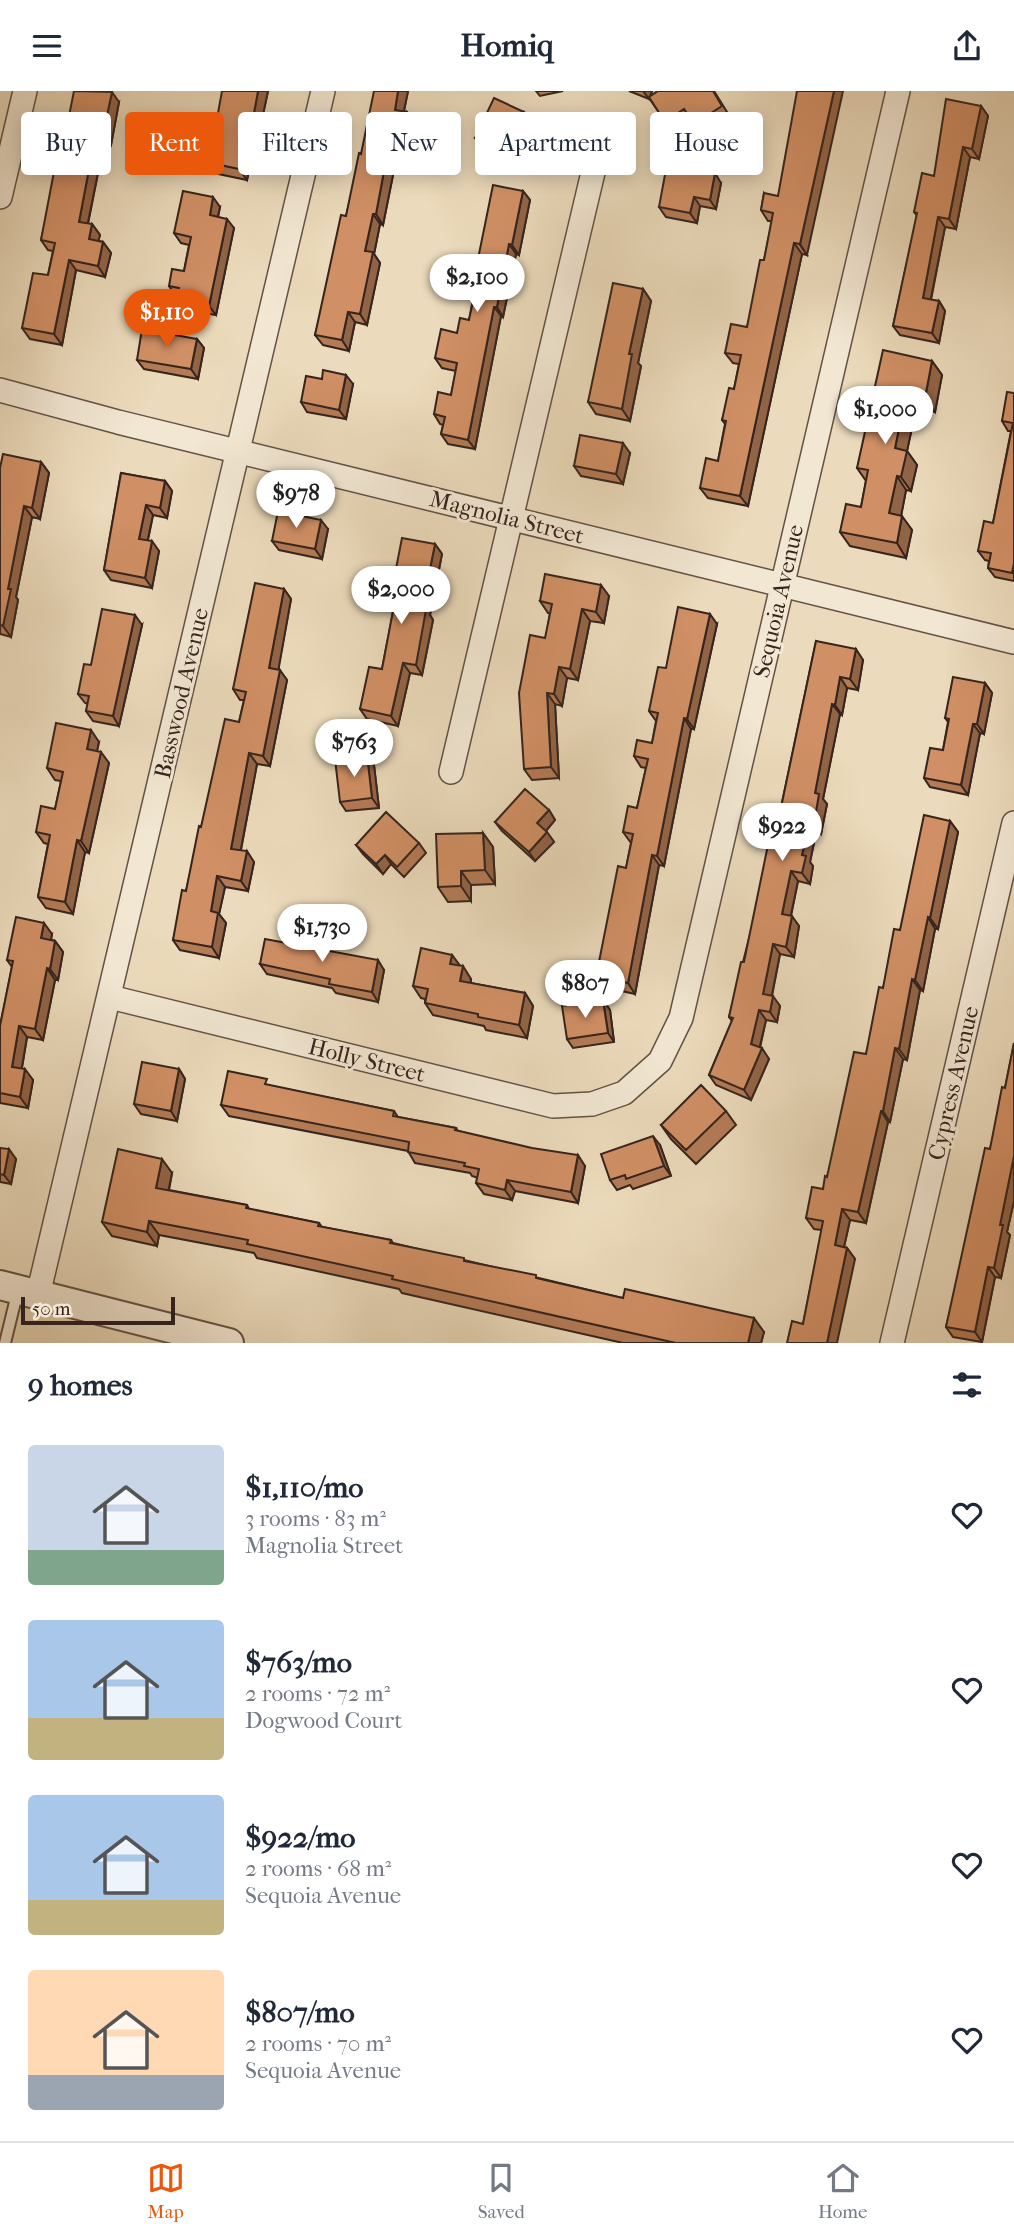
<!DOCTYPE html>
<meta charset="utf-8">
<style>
:root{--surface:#fff;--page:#f6f6f7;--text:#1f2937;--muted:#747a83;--line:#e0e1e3;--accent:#ea580c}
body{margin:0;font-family:"IM FELL French Canon",serif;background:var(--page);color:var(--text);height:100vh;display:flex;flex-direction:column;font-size:26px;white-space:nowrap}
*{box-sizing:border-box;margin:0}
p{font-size:23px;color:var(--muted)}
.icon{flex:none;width:38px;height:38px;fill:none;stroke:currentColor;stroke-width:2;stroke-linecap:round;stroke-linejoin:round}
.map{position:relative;height:1252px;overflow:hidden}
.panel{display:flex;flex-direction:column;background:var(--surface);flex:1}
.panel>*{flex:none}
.top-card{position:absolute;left:21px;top:21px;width:973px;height:63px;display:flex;gap:14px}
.scale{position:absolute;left:21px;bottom:18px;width:154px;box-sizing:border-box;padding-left:7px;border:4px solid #36241d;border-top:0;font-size:19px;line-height:24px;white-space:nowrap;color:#36241d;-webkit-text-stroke:5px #f2e7d3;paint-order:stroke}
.price{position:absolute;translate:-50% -60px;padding:0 16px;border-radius:24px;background:#fff;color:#222;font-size:23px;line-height:46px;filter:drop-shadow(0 2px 4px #0008)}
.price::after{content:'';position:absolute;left:50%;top:42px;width:21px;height:16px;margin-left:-10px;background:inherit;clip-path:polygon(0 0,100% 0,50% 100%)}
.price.active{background:var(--accent);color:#fff}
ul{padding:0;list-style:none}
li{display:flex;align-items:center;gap:21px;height:175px;padding:0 28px}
li span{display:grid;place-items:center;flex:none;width:196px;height:140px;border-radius:7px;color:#555}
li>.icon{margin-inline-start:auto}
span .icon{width:84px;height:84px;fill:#fffc;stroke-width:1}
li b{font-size:30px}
h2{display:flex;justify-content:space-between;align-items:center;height:84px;padding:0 28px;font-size:30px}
.chip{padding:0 24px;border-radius:7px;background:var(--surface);box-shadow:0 4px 18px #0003;font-size:24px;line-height:63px}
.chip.active{background:var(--accent);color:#fff}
header{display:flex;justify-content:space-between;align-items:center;height:91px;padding:0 28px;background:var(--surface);font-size:32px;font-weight:700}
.dock{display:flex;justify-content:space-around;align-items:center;height:98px;border-top:2px solid var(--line);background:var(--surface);font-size:19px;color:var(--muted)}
.dock a{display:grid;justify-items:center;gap:4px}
.dock .active{color:var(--accent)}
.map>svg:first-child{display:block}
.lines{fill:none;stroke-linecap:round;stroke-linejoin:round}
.service-casing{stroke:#635244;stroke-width:14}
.minor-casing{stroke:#635244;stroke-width:26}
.tertiary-casing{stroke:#635244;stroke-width:32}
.service{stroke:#f2e7d3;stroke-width:10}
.minor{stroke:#f2e7d3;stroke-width:23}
.tertiary{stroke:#f2e7d3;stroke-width:28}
.wall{fill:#b37b56;stroke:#36241d;stroke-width:2}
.shaded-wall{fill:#926446;stroke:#36241d;stroke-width:2}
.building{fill:#d08f64;stroke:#36241d;stroke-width:2}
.labels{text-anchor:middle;stroke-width:6;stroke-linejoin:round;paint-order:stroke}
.street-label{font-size:23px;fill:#36241d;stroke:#f2e7d3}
</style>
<header><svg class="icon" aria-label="menu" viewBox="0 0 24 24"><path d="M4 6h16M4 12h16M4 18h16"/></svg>Homiq<svg class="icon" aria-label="share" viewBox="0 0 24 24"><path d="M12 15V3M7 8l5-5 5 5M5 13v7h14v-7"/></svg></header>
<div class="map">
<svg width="1014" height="1252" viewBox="0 0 1014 1252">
<rect width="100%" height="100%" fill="#ebdabb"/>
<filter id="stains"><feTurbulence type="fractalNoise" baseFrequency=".00286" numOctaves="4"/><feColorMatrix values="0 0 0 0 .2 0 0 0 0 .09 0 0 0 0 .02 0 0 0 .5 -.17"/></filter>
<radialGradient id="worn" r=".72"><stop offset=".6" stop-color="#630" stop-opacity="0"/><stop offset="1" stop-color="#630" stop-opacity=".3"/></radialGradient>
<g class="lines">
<defs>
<path id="service" d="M5,1252L18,1199"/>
<path id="minor" d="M0,106L25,0
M0,299L118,331L1014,551
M451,681L595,73
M110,906L553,1015L592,1013L624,1002L660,970L681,927L898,0
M38,1204L323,0
M892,1252L1014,732"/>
<path id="tertiary" d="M0,1194L229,1252"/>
</defs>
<use href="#service" class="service-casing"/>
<use href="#minor" class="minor-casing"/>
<use href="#tertiary" class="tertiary-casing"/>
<use href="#service" class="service"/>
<use href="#minor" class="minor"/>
<use href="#tertiary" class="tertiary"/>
</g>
<path class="wall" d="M268,0L261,33H259L247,89L204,80L196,69L214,44Z
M408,0L404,20L407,21L414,32L409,61L398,59L383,134L380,133L374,163L380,172L367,234L355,231L349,260L323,254L315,244L346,125L361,63Z
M536,0H563L540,5Z
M629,0H652L650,5L658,0H714L732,29L703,47L694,33L675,45L649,7V8Z
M119,11L111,54L104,52L88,133H92L100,144L98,150L103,151L111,162L105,186L76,179L62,254L30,248L22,237L48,184L53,160L48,159L41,149L64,50Z
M981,15L988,25L979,68L970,66L956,138L945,136L931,209L939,210L945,220L939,252L900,244L893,235L917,125L914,121L934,85Z
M531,31L511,71L482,56L475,47Z
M721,92L716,118L700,115L697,132L666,126L659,116Z
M523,100L530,109L519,164L516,163L503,226L501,225L475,358L448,353L441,343L443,334L440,333L434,323L451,304L456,280L442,277L435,267L469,229L474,204L470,203L463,194L478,168Z
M764,102L807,164L802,163L748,415L708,407L700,397L718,370L725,333L722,329L734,298L739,273L733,272L725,262L747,236L764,169L772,130H768L761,119Z
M220,116L218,126L234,137L216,224L183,218L177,208V205H176L169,195L184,180L189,154L181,152L174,142Z
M643,198L651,210L638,272L641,275L630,330L596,323L588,311Z
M197,248L204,257L198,288L144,278L137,269Z
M932,270L942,284L935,321L920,318L917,333L913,332L907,360L917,374L911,400L906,399L901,425L912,439L906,467L850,455L840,441L861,416L866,390L857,377Z
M353,293L346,328L307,321L301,311Z
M1014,302V490L995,486L988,477L989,470L985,469L978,460L993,432L1011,340H1008L1002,330Z
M630,362L623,393L581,385L574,375Z
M41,371L49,382L40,428L32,426L16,506L18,509L11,546L0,543V377Z
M121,382L165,390L172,400L167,427L153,424L148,449L159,460L152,497L111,489L104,479Z
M328,438L322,468L279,459L272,450Z
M435,453L442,463L430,524L433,529L422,584L410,582L398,635L367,628L360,618L382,578L397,500L393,493Z
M284,498L291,508L278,578L287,589L270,675L257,673L241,759L254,771L248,800L225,796L219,823L226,832L219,867L180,859L173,849L186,800L201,736L239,631L244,609H240L233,598Z
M609,505L604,532L590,530L578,589L567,587L562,615L555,613L559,687L532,689L524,678L550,522H548L540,510Z
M717,533L694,638H691L664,775L659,774L635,903L604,896L596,886L626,777L631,752L623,741L637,717L646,677L641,676L634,665L652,652L656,630L649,620L666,577Z
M142,534L119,635L93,630L86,620L88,613L85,612L78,603Z
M816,550L863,569L858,599L847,597L842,624L840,623L823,708L827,713L821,743L816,742L810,771L813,775L810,793L798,790L791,825L799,835L794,866L780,863L772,905L780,915L777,931L766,929L760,957L769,968L751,1009L716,994L709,984L732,930L729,926L775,745Z
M985,592L992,602L984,643L980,642L968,704L930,696L924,687L943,659L948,631L945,627Z
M99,651L97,660L109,672L89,762L85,761L73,823L46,817L38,806L48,753L44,752L36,741L55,718L61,690L55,689L47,677Z
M367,664L374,674L379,717L346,720L340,711Z
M549,719L555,729L546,740L554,751L535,770L502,740L495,731Z
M950,730L958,741L938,838H935L923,900L920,899L907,969L903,968L890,1031H888L866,1132L850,1129L844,1156L847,1157L855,1168L803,1233L822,1139L814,1138L806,1127L823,1098L827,1086L866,963L883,897L900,839Z
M483,742L493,756L495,793L471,794V810L448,811L438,796Z
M419,752L426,762L404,786L391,773L383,783L363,763L356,754Z
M52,843L51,849L55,850L63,861L58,889H55L43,949L27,946L22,977L33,989L28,1017L0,1012V935L12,876L7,869Z
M452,864L460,875L471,888V892L525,902L533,915L527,947L486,939L484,935L433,924L425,912V908L421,907L413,895Z
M260,873L384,879L378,911L336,902L332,897L267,883Z
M603,909L610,919L614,951L573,957L567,948Z
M1014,952V1110L1007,1141L1010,1144L1001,1187L995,1186L982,1251L953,1246L946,1236L1005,997Z
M179,978L185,988L177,1030L141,1023L134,1013Z
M271,995L394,1020L398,1026L456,1037L458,1040L585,1075L578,1112L515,1100L512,1109L484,1103L476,1092L478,1087L472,1085L470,1082L415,1072L408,1060L229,1025L221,1014Z
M726,1020L736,1034L696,1073L671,1048L661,1034Z
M660,1054L671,1085L633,1098L630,1094L617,1099L610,1089Z
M0,1057L16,1068L11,1093L0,1091Z
M172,1082L169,1099L247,1114L249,1118L319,1132L322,1136L391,1149L393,1152L764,1241L761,1252H623L402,1202L399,1198L257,1167L254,1162L159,1144L157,1155L112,1145L102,1131Z"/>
<path class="shaded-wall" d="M258,0H268L261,33L254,22Z
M398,0H408L402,29L395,19Z
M643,0H652L649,8Z
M834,0H843L807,164L800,153Z
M112,1L119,11L111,54L103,43Z
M981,15L988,25L979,68L972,58Z
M407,21L414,32L409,61L401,50Z
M524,21L531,31L511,71L505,61Z
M251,22L259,33L247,89L239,78Z
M96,41L104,52L86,141L79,131Z
M390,48L398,59L383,134L376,123Z
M963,56L970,66L956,138L949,128Z
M715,82L721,92L716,118L710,109Z
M523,100L530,109L519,164L512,154Z
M213,106L220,116L216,134L210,124Z
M694,106L700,115L697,132L690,122Z
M373,123L380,133L374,163L380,172L367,234L360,223L365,160Z
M938,126L945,136L929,217L923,207Z
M227,128L234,137L216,224L209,215Z
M92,133L100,144L96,159L89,148Z
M103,151L111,162L105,186L98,175Z
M794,152L802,163L748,415L740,405Z
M509,153L516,163L503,226L497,216Z
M69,169L76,179L62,254L54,243Z
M643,198L651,210L638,272L641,275L630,330L622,318L629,263Z
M939,210L945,220L939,252L932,242Z
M494,216L501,225L475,358L468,349Z
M348,221L355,231L349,260L342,249Z
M197,248L204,257L198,288L191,278Z
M932,270L942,284L935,321L925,307Z
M346,284L353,293L346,328L339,319Z
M910,303L920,318L917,333L907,319Z
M903,318L913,332L907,360L917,374L911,400L901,386L895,357Z
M623,352L630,362L623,393L616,383Z
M41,371L49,382L40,428L32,417Z
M897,385L906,399L899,436L889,422Z
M165,390L172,400L167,427L160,417Z
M146,414L153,424L146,457L139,448Z
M24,415L32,426L16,506L18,509L11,546L3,535L8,498Z
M902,425L912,439L906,467L897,452Z
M321,429L328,438L322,468L315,458Z
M152,450L159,460L152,497L145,487Z
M435,453L442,463L430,524L433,529L422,584L416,574L422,518Z
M601,494L609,505L604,532L596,521Z
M284,498L291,508L277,587L269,577Z
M582,518L590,530L578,589L570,578Z
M710,523L717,533L694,638L687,628Z
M135,524L142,534L119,635L113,625Z
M856,558L863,569L858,599L850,588Z
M403,572L410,582L398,635L391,625Z
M559,576L567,587L562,615L554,603Z
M280,579L287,589L270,675L263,665Z
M840,586L847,597L842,624L835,614Z
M985,592L992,602L984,643L977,633Z
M547,602L555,613L559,687L551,676Z
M832,613L840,623L823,708L827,713L821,743L814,733L815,702Z
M684,627L691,638L664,775L657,765Z
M973,633L980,642L968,704L961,694Z
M91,639L99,651L95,669L87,658Z
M101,661L109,672L89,762L81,750Z
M249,662L257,673L239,768L231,758Z
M367,664L374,674L379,717L372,707Z
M549,719L555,729L544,742L537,732Z
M950,730L958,741L938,838L930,827Z
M809,732L816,742L810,771L813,775L810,793L802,782V764Z
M547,741L554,751L535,770L529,761Z
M483,742L493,756L495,793L485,779Z
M77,749L85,761L73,823L65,811Z
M247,760L254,771L248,800L241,790Z
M385,764L391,773L383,783L376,773Z
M652,764L659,774L635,903L628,892Z
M461,780L471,794V810L461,795Z
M791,780L798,790L789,833L782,823Z
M217,785L225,796L219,823L226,832L219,867L212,856L211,820Z
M792,825L799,835L794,866L786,856Z
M928,826L935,838L923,900L915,889Z
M44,832L52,843L49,859L41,847Z
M55,850L63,861L58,889L50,878Z
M773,853L780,863L770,913L763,903Z
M452,864L461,876L450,873Z
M378,869L384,879L378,911L372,901Z
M463,875L471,888L468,902L460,890Z
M47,877L55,889L43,949L35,938Z
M912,888L920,899L907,969L899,958Z
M525,902L533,915L527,947L519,934Z
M773,905L780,915L777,931L770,921Z
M603,909L610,919L614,951L608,942Z
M759,919L766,929L758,963L751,953Z
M19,935L27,946L20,987L12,976Z
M762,957L769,968L751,1009L744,999Z
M895,957L903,968L890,1031L883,1020Z
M25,978L33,989L28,1017L20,1006Z
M179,978L185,988L177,1030L171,1020Z
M881,1020L888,1031L866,1132L858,1121Z
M653,1045L660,1054L671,1085L664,1075Z
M9,1058L16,1068L11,1093L4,1084Z
M578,1064L585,1075L578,1112L571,1101Z
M1014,1065V1110L1007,1141L1010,1144L1001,1187L994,1177L1000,1134Z
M162,1068L172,1082L166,1111L156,1097Z
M507,1089L515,1100L512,1109L505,1099Z
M842,1118L850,1129L842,1165L835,1154Z
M149,1130L159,1144L157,1155L147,1141Z
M847,1157L855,1168L837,1252H827Z
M988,1176L995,1186L982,1251L975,1241Z
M754,1227L764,1241L761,1252H748Z"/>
<path class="building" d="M74,0L112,1L103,43L96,41L79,131L92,133L89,148L103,151L98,175L69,169L54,243L22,237L33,182L48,184L55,152L41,149L60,49L64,50Z
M222,0H258L254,22H251L239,78L196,69L202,41L214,44Z
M374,0H398L395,19L407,21L401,50L390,48L376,123H373L365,160L373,161L360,223L348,221L342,249L315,244L341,124L346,125L359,62L361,63Z
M658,0H713L722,15L694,33L684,18L665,31L649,6Z
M797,0H834L800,153L794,152L740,405L700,397L706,367L718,370L726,330L722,329L729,297L734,298L741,264L725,262L731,233L747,236L760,169H764L773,122L761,119L764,102L778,105Z
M494,7L524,21L505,61L475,47Z
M946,8L981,15L972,58L963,56L949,128L938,126L923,207L939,210L932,242L893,235L917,122L914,121L922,82L934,85Z
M667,73L715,82L710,109L694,106L690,122L659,116Z
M493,94L523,100L512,154L509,153L497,216H494L468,349L441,343L445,326L434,323L438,301L451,304L457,272L435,267L441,238L457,242L460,227L469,229L476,196L463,194L469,166L478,168Z
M183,100L213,106L210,124L227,128L209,215L177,208L179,197L169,195L172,178L184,180L191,146L174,142Z
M613,192L643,198L629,263H632L622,318L588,311Z
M142,238L197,248L191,278L137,269Z
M883,259L932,270L925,307L910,303L907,319L903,318L895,357L907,360L901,386L897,385L889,422L902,425L897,452L840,441L846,413L861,416L868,379L857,377Z
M323,279L346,284L339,319L301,311L306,285L322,288Z
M1007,301L1014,302V472L1012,482L988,477L991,462L978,460L984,430L993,432L1013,332L1002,330Z
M580,344L623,352L616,383L574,375Z
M3,363L41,371L32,417L24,415L8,498H11L3,535L0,534V377Z
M121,382L165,390L160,417L146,414L139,448L152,450L145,487L104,479Z
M278,420L321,429L315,458L272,450Z
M402,447L435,453L422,518L426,519L416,574L403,572L391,625L360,618L369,576L382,578L398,494L393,493Z
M545,483L601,494L596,521L582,518L570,578L559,576L554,603L547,602L551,676L524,678L519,602L530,544L545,547L552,513L540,510Z
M255,492L284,498L269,577L280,579L263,665L249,662L231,758L247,760L241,790L217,785L211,820L218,822L212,856L173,849L182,799L186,800L199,735L201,736L225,628L239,631L246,601L233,598Z
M678,516L710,523L687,628L684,627L657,765L652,764L628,892L596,886L618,775L626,777L633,743L623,741L628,715L637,717L648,668L634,665L637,649L652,652L658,622L649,620L658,576L666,577Z
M102,518L135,524L113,625L86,620L89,605L78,603L84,573L91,574Z
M816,550L856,558L850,588L840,586L835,614L832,613L815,702L819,703L814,733L809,732L802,764L806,765L802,782L791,780L782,823L792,825L786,856L773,853L763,903L773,905L770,921L759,919L751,953L762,957L744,999L709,984L733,927L729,926L741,871H744L770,744L775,745Z
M953,586L985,592L977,633H973L961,694L924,687L930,657L943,659L949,628L945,627Z
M56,632L91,639L87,658L101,661L81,750L77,749L65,811L38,806L50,744L36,741L41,715L55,718L63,681L47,677Z
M367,664L372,707L340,711L335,668Z
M525,698L549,719L537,732L547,741L529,761L495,731Z
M386,721L419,752L397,776L385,764L376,773L356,754Z
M924,724L950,730L930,827L928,826L915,889L912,888L899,958L895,957L883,1020H881L858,1121L842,1118L835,1154L847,1157L827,1252H787L792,1230L803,1233L823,1130L806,1127L812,1096L823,1098L825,1085L827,1086L854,961L866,963L879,896L883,897L894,838L900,839Z
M483,742L485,779L461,780V795L438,796L436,743Z
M16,826L44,832L41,847L55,850L50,878L47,877L35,938L19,935L12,976L25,978L20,1006L0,1002V935L13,870L7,869Z
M265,848L378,869L372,901L329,893L330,888L260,873Z
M421,857L452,864L450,873L463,875L460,890L525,902L519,934L478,926V923L425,912L428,898L413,895Z
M603,909L608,942L567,948L562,915Z
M1014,952V1065L1000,1134H1003L994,1177L988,1176L975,1241L946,1236L985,1057L990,1058L1002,996L1005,997Z
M142,971L179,978L171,1020L134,1013Z
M228,980L267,988L265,993L394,1020L393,1025L456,1037L455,1039L532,1057L578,1064L571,1101L507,1089L505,1099L476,1092L479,1078L464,1075L465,1072L408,1061L409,1051L221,1014Z
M701,994L726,1020L686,1059L661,1034Z
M653,1045L664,1075L626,1088L625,1084L610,1089L601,1063Z
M0,1057L9,1058L4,1084L0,1083Z
M118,1058L162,1068L156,1097L247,1114L246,1117L319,1132L318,1135L391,1149L390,1152L464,1167V1170L536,1184V1187L623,1207L625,1198L754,1227L748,1252H676L392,1188L393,1185L247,1153L248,1149L149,1130L147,1141L102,1131Z"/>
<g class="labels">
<g class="street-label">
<text transform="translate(507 426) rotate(14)" y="8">Magnolia Street</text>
<text transform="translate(778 510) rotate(-77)" y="8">Sequoia Avenue</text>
<text transform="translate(181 602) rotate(-77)" y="8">Basswood Avenue</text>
<text transform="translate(367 969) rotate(14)" y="8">Holly Street</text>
<text transform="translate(953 992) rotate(-77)" y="8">Cypress Avenue</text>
</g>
</g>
<rect width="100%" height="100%" filter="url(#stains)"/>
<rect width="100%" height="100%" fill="url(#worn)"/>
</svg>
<div class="scale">50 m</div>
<b class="price" style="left:477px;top:223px">$2,100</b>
<b class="price active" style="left:167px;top:258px">$1,110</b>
<b class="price" style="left:885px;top:355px">$1,000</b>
<b class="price" style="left:296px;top:439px">$978</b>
<b class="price" style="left:401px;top:535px">$2,000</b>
<b class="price" style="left:354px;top:688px">$763</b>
<b class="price" style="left:782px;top:772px">$922</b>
<b class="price" style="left:322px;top:873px">$1,730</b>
<b class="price" style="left:585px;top:929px">$807</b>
<div class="top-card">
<a class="chip">Buy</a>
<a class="chip active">Rent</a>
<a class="chip">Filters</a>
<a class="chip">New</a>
<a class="chip">Apartment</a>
<a class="chip">House</a>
</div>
</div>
<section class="panel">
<h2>9 homes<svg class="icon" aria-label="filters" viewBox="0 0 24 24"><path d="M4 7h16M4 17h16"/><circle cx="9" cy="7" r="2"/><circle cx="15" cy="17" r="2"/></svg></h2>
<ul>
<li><span style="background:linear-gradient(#c9d6e8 75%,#7fa58c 0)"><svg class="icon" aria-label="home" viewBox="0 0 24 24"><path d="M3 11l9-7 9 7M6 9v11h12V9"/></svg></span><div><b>$1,110/mo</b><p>3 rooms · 83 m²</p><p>Magnolia Street</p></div><svg class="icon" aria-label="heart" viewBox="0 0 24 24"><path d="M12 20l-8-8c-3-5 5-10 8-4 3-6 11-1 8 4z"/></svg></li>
<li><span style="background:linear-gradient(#a9c7e8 70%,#c2b280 0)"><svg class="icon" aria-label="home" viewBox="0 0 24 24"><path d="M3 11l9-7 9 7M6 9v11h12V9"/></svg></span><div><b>$763/mo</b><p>2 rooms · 72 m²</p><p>Dogwood Court</p></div><svg class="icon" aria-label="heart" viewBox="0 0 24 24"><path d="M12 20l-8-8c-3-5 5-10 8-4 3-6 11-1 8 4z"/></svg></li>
<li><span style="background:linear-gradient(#a9c7e8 75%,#c2b280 0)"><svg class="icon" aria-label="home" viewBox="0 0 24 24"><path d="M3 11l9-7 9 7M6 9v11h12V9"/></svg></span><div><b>$922/mo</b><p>2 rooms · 68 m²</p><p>Sequoia Avenue</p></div><svg class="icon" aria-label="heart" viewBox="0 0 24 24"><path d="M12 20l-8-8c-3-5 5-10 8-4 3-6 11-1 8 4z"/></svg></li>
<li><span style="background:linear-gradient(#ffd9b3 75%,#9aa5b1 0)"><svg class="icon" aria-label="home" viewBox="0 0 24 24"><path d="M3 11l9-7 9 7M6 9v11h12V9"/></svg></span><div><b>$807/mo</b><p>2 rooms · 70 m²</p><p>Sequoia Avenue</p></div><svg class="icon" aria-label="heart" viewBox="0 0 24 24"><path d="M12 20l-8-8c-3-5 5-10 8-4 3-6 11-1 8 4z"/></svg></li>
</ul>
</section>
<nav class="dock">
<a class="active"><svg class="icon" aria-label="map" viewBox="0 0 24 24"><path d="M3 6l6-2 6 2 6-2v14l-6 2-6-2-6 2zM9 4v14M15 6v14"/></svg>Map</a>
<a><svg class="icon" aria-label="saved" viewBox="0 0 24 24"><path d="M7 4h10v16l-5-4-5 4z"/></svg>Saved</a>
<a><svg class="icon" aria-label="home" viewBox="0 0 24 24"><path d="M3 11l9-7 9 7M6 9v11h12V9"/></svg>Home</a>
</nav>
